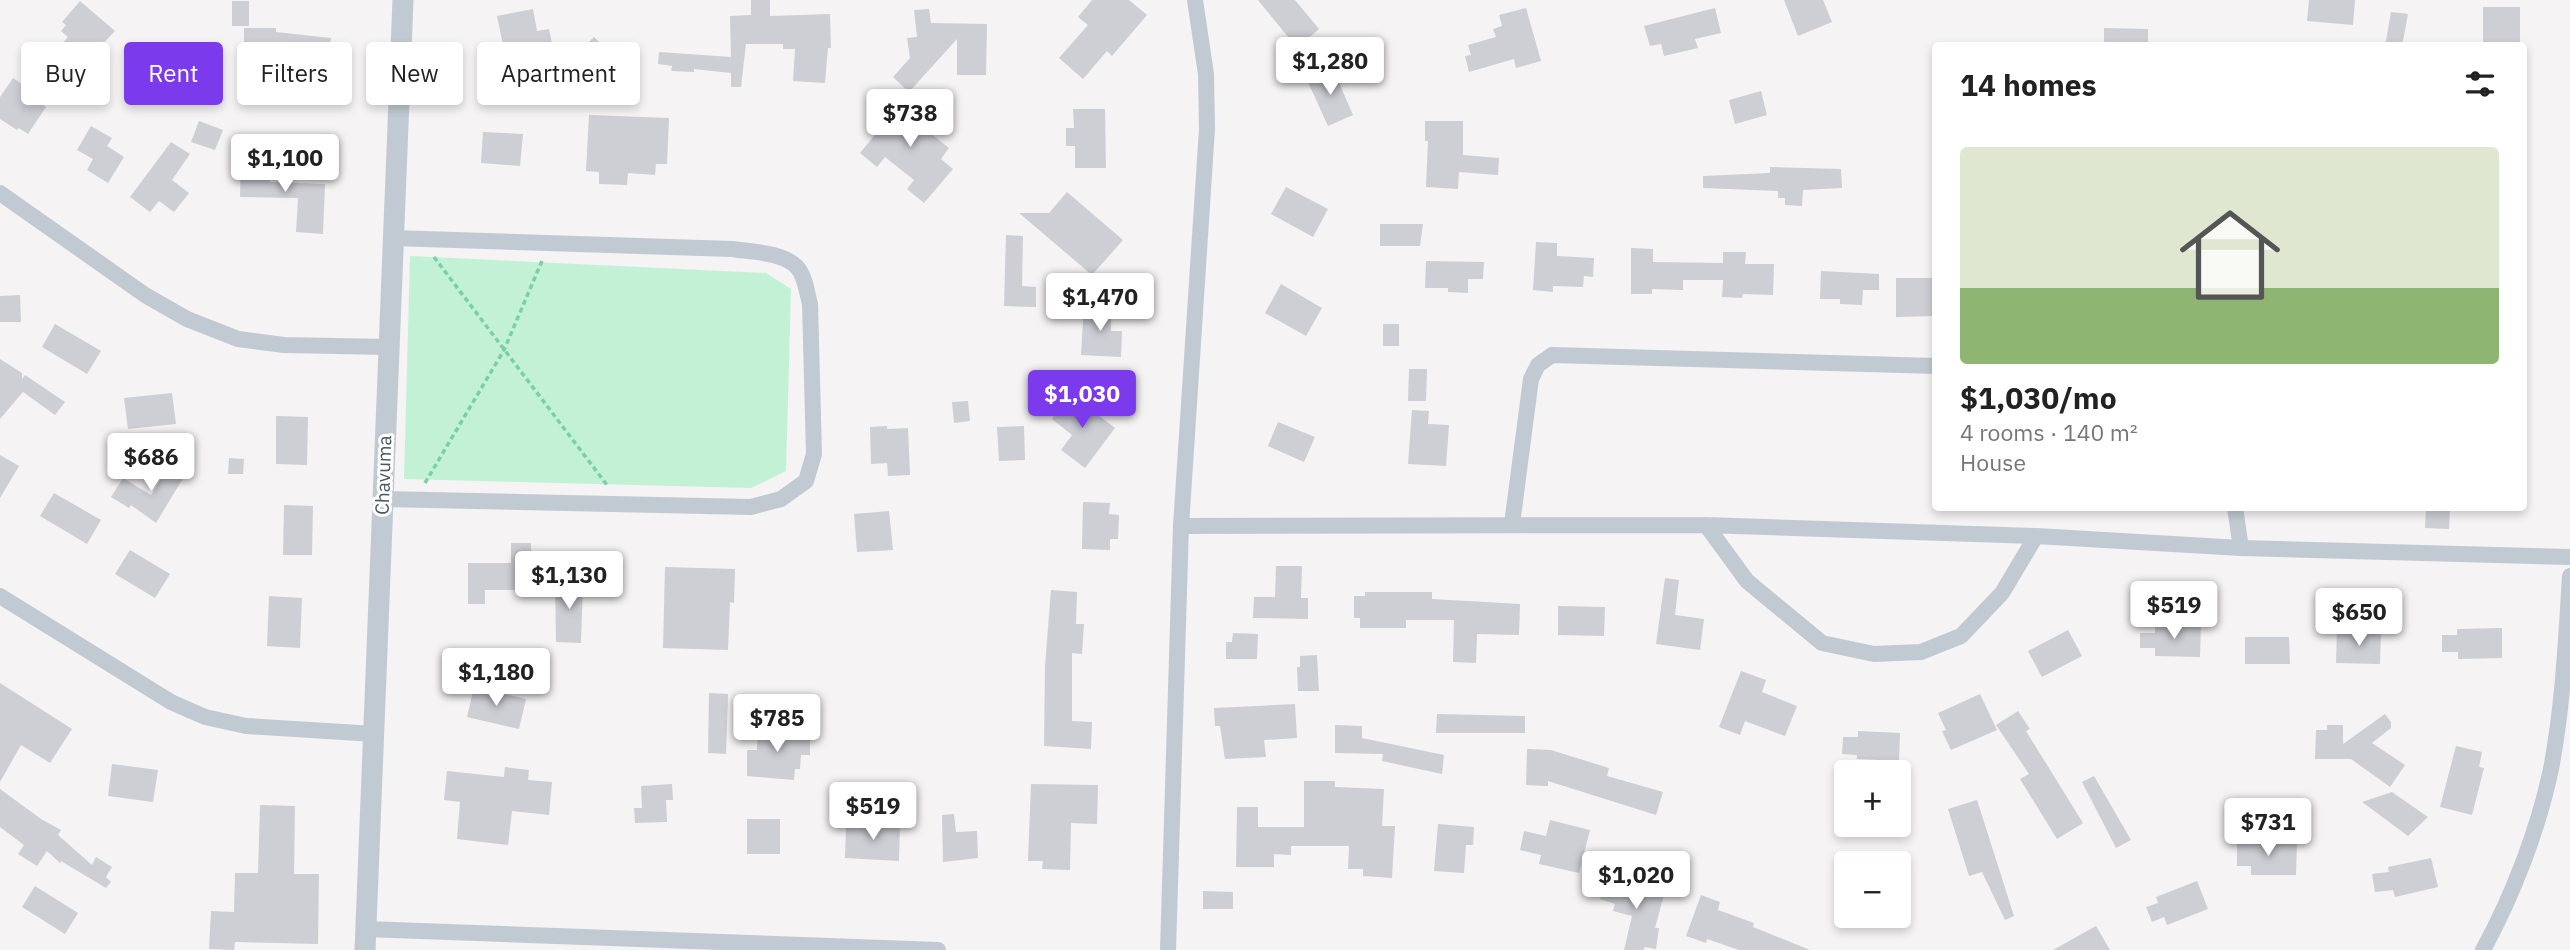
<!DOCTYPE html>
<meta charset="utf-8">
<style>
:root{--surface:#fff;--page:#f2f2f2;--text:#222;--muted:#767676;--accent:#7c3aed}
body{margin:0;font-family:"IBM Plex Sans",sans-serif;background:var(--page);color:var(--text);height:100vh;display:flex;flex-direction:column;font-size:26px;white-space:nowrap}
*{box-sizing:border-box;margin:0}
p{font-size:23px;color:var(--muted)}
.icon{flex:none;width:38px;height:38px;fill:none;stroke:currentColor;stroke-width:2;stroke-linecap:round;stroke-linejoin:round}
.map{position:relative;flex:1;overflow:hidden}
.sheet{position:absolute;left:1932px;top:42px;width:595px;height:469px;display:flex;flex-direction:column;background:var(--surface);border-radius:7px;box-shadow:0 4px 10px #0003}
.sheet>*{flex:none}
.top-card{position:absolute;left:21px;top:42px;width:665px;height:63px;display:flex;gap:14px}
.fabs{position:absolute;left:1834px;top:760px;display:grid;gap:14px}
.fabs a{display:grid;place-items:center;width:77px;height:77px;border-radius:7px;background:var(--surface);box-shadow:0 4px 10px #0003;font-size:35px}
.price{position:absolute;translate:-50% -60px;padding:0 16px;border-radius:7px;background:#fff;color:#222;font-size:23px;line-height:46px;filter:drop-shadow(0 2px 4px #0008)}
.price::after{content:'';position:absolute;left:50%;top:42px;width:21px;height:16px;margin-left:-10px;background:inherit;clip-path:polygon(0 0,100% 0,50% 100%)}
.price.selected{background:var(--accent);color:#fff}
ul{padding:0;list-style:none}
li{display:grid;align-content:center;gap:14px;height:371px;padding:0 28px}
li span{display:grid;place-items:center;height:217px;border-radius:7px;color:#555}
li>.icon{margin-inline-start:auto}
span .icon{width:126px;height:126px;fill:#fffc;stroke-width:1}
li b{font-size:30px}
h2{display:flex;justify-content:space-between;align-items:center;height:84px;padding:0 28px;font-size:30px}
.tag{padding:0 24px;border-radius:7px;background:var(--surface);box-shadow:0 4px 10px #0003;font-size:24px;line-height:63px}
.tag.selected{background:var(--accent);color:#fff}
.map>svg:first-child{display:block}
.green{fill:#c3f1d5}
.building{fill:#cdcfd5}
.lines{fill:none;stroke-linecap:round;stroke-linejoin:round}
.path{stroke:#7ad0a6;stroke-width:3.5;stroke-dasharray:5 3.5;stroke-linecap:butt}
.minor{stroke:#c1cad2;stroke-width:16}
.tertiary{stroke:#c1cad2;stroke-width:21}
.labels{text-anchor:middle;stroke-width:6;stroke-linejoin:round;paint-order:stroke}
.street-label{font-size:19px;fill:#4a5661;stroke:#fff}
</style>
<div class="map">
<svg width="2570" height="950" viewBox="0 0 2570 950">
<rect width="100%" height="100%" fill="#f5f3f3"/>
<path class="green" d="M410,256L766,273L791,289L786,471L751,488L404,479Z"/>
<path class="building" d="M751,0H770V16L830,14L831,48H828L825,83L793,81L795,49H783V44H746L741,87H731V73L694,69V72L671,71L672,66L658,64L659,52L731,57L730,16L751,15Z
M1092,0H1129L1147,15L1112,56L1107,51L1083,79L1059,58L1088,25L1078,17Z
M1258,0H1295L1319,29L1297,48Z
M1784,0H1823L1832,22L1798,36Z
M2309,0H2355L2353,25L2307,21Z
M80,1L115,31L84,64L61,45L68,37L61,31L66,25L62,22Z
M232,1H249V26H232Z
M2483,7H2520V46H2483Z
M1526,8L1541,61L1516,68L1514,59L1469,72L1465,56L1471,55L1468,45L1496,37L1493,29L1502,26L1499,15Z
M1715,8L1721,33L1695,39L1698,48L1664,56L1661,44L1650,46L1644,26Z
M533,9L537,31L549,29L558,72L594,37L621,64L607,78L597,69L573,93H567L539,65L514,70L509,44L503,45L497,16Z
M929,9L931,23L987,24L986,75H957V39L909,92L893,77L910,58L907,38L917,37L914,10Z
M2391,12L2408,14L2402,46H2385Z
M244,28H276V32L331,38L325,88L298,85L302,52H244Z
M2104,28L2148,29V46H2104Z
M1333,69L1353,115L1328,126L1307,80Z
M13,78L31,90L28,94L46,107L28,134L19,128L17,130L0,119V97Z
M1761,91L1767,115L1735,124L1729,100Z
M909,93L926,107L915,121L949,148L941,159L953,169L924,203L907,189L914,180L885,157L877,167L860,153Z
M1073,109H1105L1106,168H1075V146H1066V128H1074Z
M589,115L669,118L667,164H656L655,175L628,173L627,185L599,184V172L586,171Z
M199,121L223,130L215,150L191,142Z
M1425,121H1463V155L1499,158L1498,175L1459,172L1458,189L1426,187L1428,141H1425Z
M91,126L112,138L107,146L124,157L108,183L87,170L93,159L77,150Z
M483,132L523,134L520,166L481,163Z
M171,142L190,154L172,180L189,193L174,212L159,201L150,212L130,197Z
M241,159H271L270,182L325,184L323,234L296,232L298,198L240,197Z
M1770,167L1841,169L1842,188L1803,190L1802,206L1785,205V198H1778V191L1703,188V176L1770,173Z
M1286,187L1328,209L1313,237L1271,214Z
M1067,192L1123,240L1092,275L1019,213H1049Z
M1380,224H1423L1420,246H1380Z
M1006,235L1023,236L1022,286L1036,287V307L1004,306Z
M1536,242L1557,243V256L1594,258L1593,277L1584,276L1583,287L1553,286V292L1533,290Z
M1631,248L1653,249V262L1723,263V252H1746L1745,264H1774L1773,295L1743,294L1742,298L1722,297L1723,280H1683V290L1652,289V294H1631Z
M1426,261L1484,262L1483,279H1468V293L1448,292V288H1425Z
M1821,271L1879,274V290H1863L1862,305L1840,304V299H1820Z
M1896,278H1936V316L1896,317Z
M1281,284L1322,308L1306,336L1265,313Z
M20,295L21,322H0V296Z
M1084,305L1111,306V331H1122L1121,357L1081,355Z
M55,324L101,351L87,374L42,347Z
M1383,324H1399V346H1383Z
M0,359L22,373V379L25,375L65,402L55,415L23,392L0,419Z
M1409,369H1427L1426,401H1408Z
M172,393L176,424L128,429L124,398Z
M1071,394L1115,428L1085,468L1061,450L1072,435L1052,419Z
M968,401L970,421L954,423L952,402Z
M1412,410L1429,411L1428,424L1449,425L1446,466L1408,464Z
M276,416L308,417L307,465L276,464Z
M1278,422L1315,437L1304,462L1268,446Z
M887,426V429L908,428L910,475L888,476L887,463L871,464L870,427Z
M1024,426L1025,460L999,461L997,427Z
M0,455L19,466L0,498Z
M229,458L244,459L243,474H228Z
M172,461L188,470L156,523L131,505L129,508L111,497L123,478L151,495Z
M54,493L101,520L87,544L40,516Z
M1083,502L1110,503L1109,514L1119,515L1118,539H1110V550L1082,549Z
M284,505L313,506L312,555H283Z
M2426,508H2450L2449,529L2425,528Z
M889,511L893,550L857,552L854,514Z
M511,543H531V590H485V604H468V563H511Z
M130,550L170,574L155,598L115,574Z
M1276,566H1302L1301,598H1308V619L1253,618L1254,597H1275Z
M665,567L735,569L734,603L730,602L728,650L663,648Z
M1665,578L1679,580L1675,615L1704,619L1700,650L1656,644Z
M555,581H583L581,643L556,642Z
M1051,590L1077,592L1076,624H1084L1082,654L1072,653V721L1092,722L1091,749L1044,746L1045,666Z
M1365,592H1432V599L1520,604L1519,635L1477,634L1476,663L1453,662L1454,620H1406V628H1360V618H1354V596H1365Z
M269,596L302,598L300,648L267,646Z
M1558,606L1605,607L1604,636L1558,635Z
M2155,625L2201,626L2200,657L2155,656V648H2140V633H2155Z
M2502,628V658L2458,659V652H2442V635H2457V629Z
M2068,630L2082,656L2042,677L2028,651Z
M2337,631L2381,632L2380,664L2336,663Z
M1233,633L1258,634L1257,659H1226V642H1232Z
M2245,637H2289L2290,664H2245Z
M1317,655L1319,691H1298L1297,667H1300V656Z
M1741,671L1766,680L1762,692L1797,706L1785,736L1745,721L1740,735L1719,727Z
M0,683L72,729L50,763L21,745L0,782Z
M474,687L526,699L519,729L467,717Z
M709,693L728,694L726,754L708,753Z
M1980,694L1997,730L1951,750L1942,731L1946,730L1938,713Z
M1295,704L1297,738L1264,740L1266,757L1225,759L1220,726H1215L1214,708Z
M2018,711L2030,729L2026,731L2083,823L2057,839L2020,779L2029,774L1996,725Z
M1437,714L1525,716V733H1436Z
M2385,714L2391,722V728L2372,743L2405,765L2390,787L2351,759H2315L2316,730H2327V725H2343V744Z
M1335,725L1362,726V738L1444,755L1442,774L1382,761L1383,754L1335,753Z
M758,727L789,728V737H810V755H801L800,769H795L794,780L747,776V750H757Z
M1858,731L1900,733L1899,761L1857,759V755L1842,754L1843,737H1858Z
M2456,746L2482,752L2479,767L2484,768L2472,815L2440,807Z
M1527,749L1551,750L1609,768L1607,776L1663,792L1656,815L1548,781V786L1526,785Z
M112,764L158,770L153,802L108,796Z
M505,767L529,770L528,780L552,782L549,815L512,811L508,845L457,839L460,802L444,800L447,771L504,777Z
M2094,776L2131,840L2116,848L2082,782Z
M1304,781H1335V787L1384,789L1382,826H1395L1392,878L1363,876V869H1348L1349,846H1291V855L1274,854V867H1236L1237,807H1258V827H1304Z
M672,784L673,800H666L667,822L635,823L634,808H642L641,786Z
M1031,784L1098,785L1097,824L1071,823L1070,870L1042,869L1043,861H1028Z
M0,789L41,819L61,830L58,835L92,865L96,857L112,867L106,877L111,882L106,888L61,861L60,863L47,851L37,866L18,854L24,845L0,827Z
M2392,792L2428,817L2408,836L2362,802Z
M1977,800L2014,916L2005,920L1982,872L1969,876L1948,809Z
M260,805L295,806L294,874H319L318,944L235,942L234,950L209,949L211,911L234,912L235,873H258Z
M954,814L956,832L977,831L978,858L943,862L942,815Z
M747,819H780V854H747Z
M1550,820L1590,830L1579,873L1539,864L1541,855L1520,850L1524,831L1546,836Z
M1438,824L1474,827L1473,845H1466L1464,873L1434,871Z
M846,825H900L899,861L845,858Z
M2237,841L2297,843L2296,875H2251V866H2237Z
M2431,858L2438,887L2395,897L2393,890L2375,892L2372,874L2389,872L2388,867Z
M1605,879L1621,883L1622,879L1665,891L1655,928H1659L1656,949L1644,947V950H1624L1632,916L1613,911L1615,904L1600,899Z
M2197,881L2208,909L2167,925L2164,917L2152,922L2146,907L2158,903L2156,897Z
M35,886L78,913L65,934L22,907Z
M1203,891L1233,892V909H1203Z
M1701,895L1720,902L1718,910L1754,923L1753,927L1810,950H1739L1707,939L1706,943L1686,936Z
M2096,926L2110,950H2053Z"/>
<g class="lines">
<path class="path" d="M434,257L607,485
M425,483L504,350L542,261"/>
<path class="minor" d="M0,193L145,295L187,319L238,339L284,345L388,347
M383,499L751,507L781,499L806,481L814,454L810,304C807,293 805,276 797,267C782,252 752,252 732,249L392,238
M2235,508L2241,548
M1512,524L1531,379L1538,365L1552,355L1936,366
M1706,525L1747,581L1822,643L1874,654L1921,652L1961,636L2002,593L2036,536
M1181,526L1706,525L2036,536L2241,548L2570,557
M0,596L171,702L205,717L246,726L375,734
M366,929L938,950
M1168,950L1181,526L1207,129L1206,74L1195,0
M2483,950C2513,895 2538,830 2551,769C2563,706 2566,640 2570,576"/>
<path class="tertiary" d="M365,950L403,0"/>
</g>
<g class="labels">
<g class="street-label">
<text transform="translate(383 475) rotate(-88)" y="7">Chavuma</text>
</g>
</g>
</svg>
<div class="fabs">
<a>+</a>
<a>−</a>
</div>
<b class="price" style="left:1330px;top:97px">$1,280</b>
<b class="price" style="left:910px;top:149px">$738</b>
<b class="price" style="left:285px;top:194px">$1,100</b>
<b class="price" style="left:1100px;top:333px">$1,470</b>
<b class="price selected" style="left:1082px;top:430px">$1,030</b>
<b class="price" style="left:151px;top:493px">$686</b>
<b class="price" style="left:569px;top:611px">$1,130</b>
<b class="price" style="left:2174px;top:641px">$519</b>
<b class="price" style="left:2359px;top:648px">$650</b>
<b class="price" style="left:496px;top:708px">$1,180</b>
<b class="price" style="left:777px;top:754px">$785</b>
<b class="price" style="left:873px;top:842px">$519</b>
<b class="price" style="left:2268px;top:858px">$731</b>
<b class="price" style="left:1636px;top:911px">$1,020</b>
<div class="top-card">
<a class="tag">Buy</a>
<a class="tag selected">Rent</a>
<a class="tag">Filters</a>
<a class="tag">New</a>
<a class="tag">Apartment</a>
</div>
<section class="sheet">
<h2>14 homes<svg class="icon" aria-label="filters" viewBox="0 0 24 24"><path d="M4 7h16M4 17h16"/><circle cx="9" cy="7" r="2"/><circle cx="15" cy="17" r="2"/></svg></h2>
<ul>
<li><span style="background:linear-gradient(#dfe7d0 65%,#8fb573 0)"><svg class="icon" aria-label="home" viewBox="0 0 24 24"><path d="M3 11l9-7 9 7M6 9v11h12V9"/></svg></span><div><b>$1,030/mo</b><p>4 rooms · 140 m²</p><p>House</p></div></li>
</ul>
</section>
</div>
